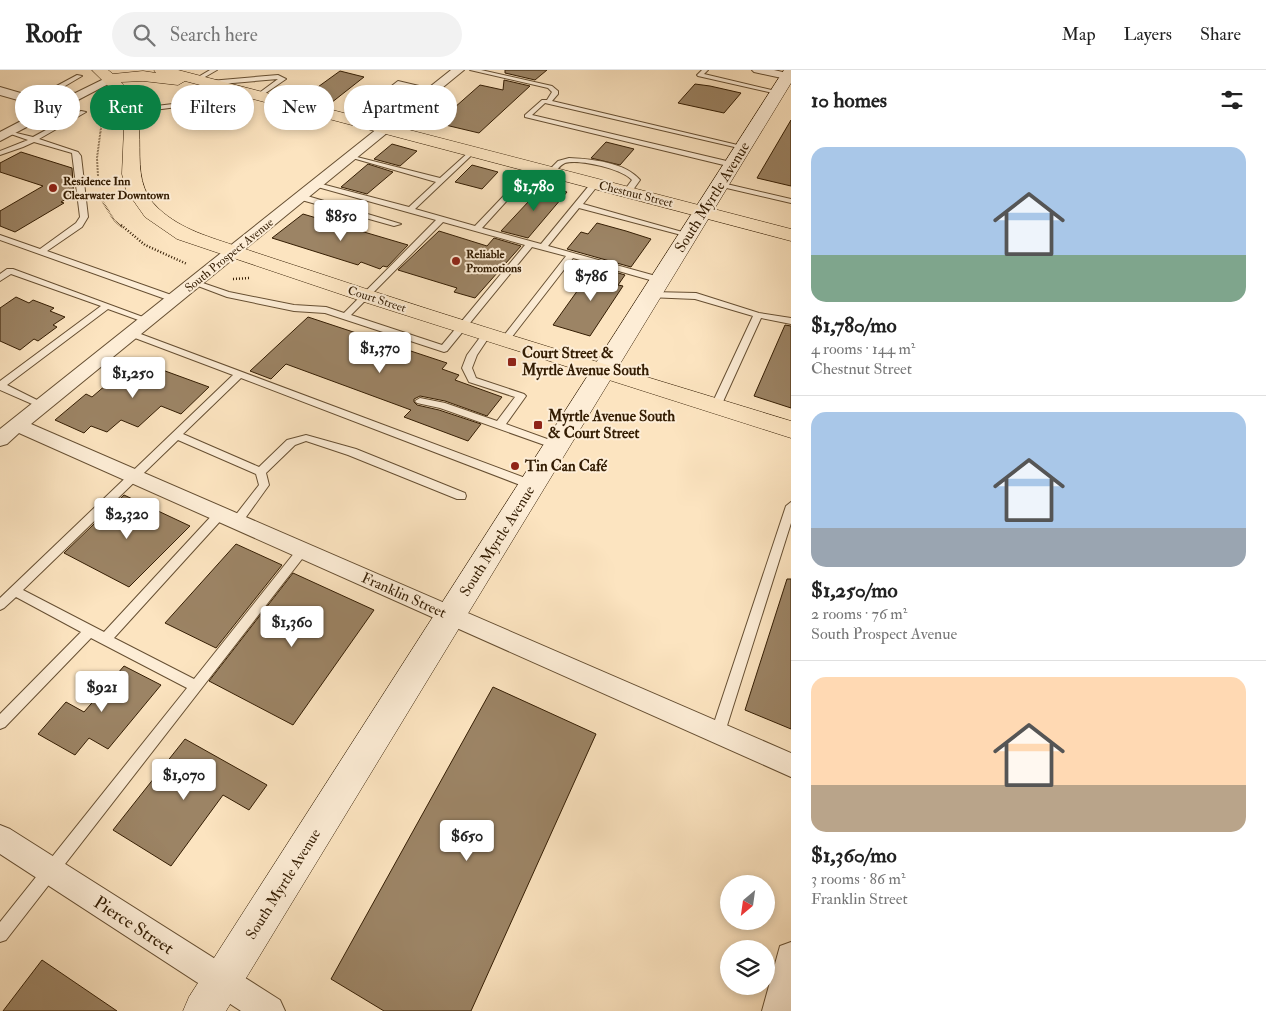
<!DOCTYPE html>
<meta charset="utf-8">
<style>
:root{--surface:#fff;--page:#f2f2f2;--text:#222;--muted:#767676;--line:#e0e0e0;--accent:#0b8043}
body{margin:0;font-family:"IM FELL Double Pica",serif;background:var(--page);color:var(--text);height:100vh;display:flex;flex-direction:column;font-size:19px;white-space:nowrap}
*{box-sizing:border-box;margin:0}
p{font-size:16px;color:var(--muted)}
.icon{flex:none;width:28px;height:28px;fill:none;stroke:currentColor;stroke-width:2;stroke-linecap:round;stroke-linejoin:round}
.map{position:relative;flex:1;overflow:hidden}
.side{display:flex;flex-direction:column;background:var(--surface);width:475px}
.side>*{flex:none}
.top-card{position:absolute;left:15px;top:15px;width:475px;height:45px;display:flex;gap:10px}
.needle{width:32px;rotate:209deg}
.fabs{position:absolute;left:720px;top:805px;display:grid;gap:10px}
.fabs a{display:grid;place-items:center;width:55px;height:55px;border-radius:50%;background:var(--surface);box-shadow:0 2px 8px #0003;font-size:25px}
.price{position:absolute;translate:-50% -42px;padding:0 11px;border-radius:5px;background:#fff;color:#222;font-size:16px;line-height:32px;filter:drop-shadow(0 1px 2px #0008)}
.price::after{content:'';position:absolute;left:50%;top:30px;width:15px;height:11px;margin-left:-8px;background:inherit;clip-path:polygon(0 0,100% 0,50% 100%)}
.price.selected{background:var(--accent);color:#fff}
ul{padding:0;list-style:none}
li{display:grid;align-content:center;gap:10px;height:265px;padding:0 20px}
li+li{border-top:1px solid var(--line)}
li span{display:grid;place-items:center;height:155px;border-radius:15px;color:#555}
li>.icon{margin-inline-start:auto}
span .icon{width:90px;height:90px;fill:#fffc;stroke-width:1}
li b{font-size:21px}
h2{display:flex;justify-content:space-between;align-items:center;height:60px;padding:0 20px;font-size:21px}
.tag{padding:0 18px;border-radius:22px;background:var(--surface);box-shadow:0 2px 8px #0003;font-size:18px;line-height:45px}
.tag.selected{background:var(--accent);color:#fff}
header{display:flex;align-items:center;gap:30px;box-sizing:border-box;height:70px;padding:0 25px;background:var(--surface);border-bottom:1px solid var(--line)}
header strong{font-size:24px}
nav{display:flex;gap:28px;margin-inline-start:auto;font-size:18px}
.search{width:350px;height:45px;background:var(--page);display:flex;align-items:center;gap:12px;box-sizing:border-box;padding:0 18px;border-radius:28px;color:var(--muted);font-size:19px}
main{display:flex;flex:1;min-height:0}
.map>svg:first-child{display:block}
.building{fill:#9c8465;stroke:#341d03}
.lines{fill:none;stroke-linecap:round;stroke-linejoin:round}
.lane-casing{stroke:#664f32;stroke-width:2}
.street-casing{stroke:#664f32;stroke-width:2}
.secondary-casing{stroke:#341d03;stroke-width:1}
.primary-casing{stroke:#341d03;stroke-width:1}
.path-far1{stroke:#341d03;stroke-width:2;stroke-dasharray:0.5 1;stroke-linecap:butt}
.path{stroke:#341d03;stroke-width:2.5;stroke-dasharray:1 2;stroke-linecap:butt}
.lane{fill:#fdedd6;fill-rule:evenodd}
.street{fill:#fdedd6;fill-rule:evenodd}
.secondary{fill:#fdedd6;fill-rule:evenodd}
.primary{fill:#fce4c0;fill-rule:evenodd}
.poi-dot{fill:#8f2418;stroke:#fdedd6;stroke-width:2}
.labels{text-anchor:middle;stroke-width:4;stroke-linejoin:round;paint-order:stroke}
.far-poi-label{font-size:12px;font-weight:bold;fill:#341d03;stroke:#fdedd6;text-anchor:start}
.far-street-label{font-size:12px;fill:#341d03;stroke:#fdedd6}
.street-label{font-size:15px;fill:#341d03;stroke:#fdedd6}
.poi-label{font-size:15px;font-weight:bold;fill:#341d03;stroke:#fdedd6;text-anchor:start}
.near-street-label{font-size:18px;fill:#341d03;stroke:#fdedd6}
</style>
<header>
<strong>Roofr</strong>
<div class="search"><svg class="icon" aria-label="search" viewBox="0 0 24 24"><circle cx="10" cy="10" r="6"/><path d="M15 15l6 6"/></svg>Search here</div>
<nav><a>Map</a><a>Layers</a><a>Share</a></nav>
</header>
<main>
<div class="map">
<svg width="791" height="941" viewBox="0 0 791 941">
<rect width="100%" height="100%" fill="#fce4c0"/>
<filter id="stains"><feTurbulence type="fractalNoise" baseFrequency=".004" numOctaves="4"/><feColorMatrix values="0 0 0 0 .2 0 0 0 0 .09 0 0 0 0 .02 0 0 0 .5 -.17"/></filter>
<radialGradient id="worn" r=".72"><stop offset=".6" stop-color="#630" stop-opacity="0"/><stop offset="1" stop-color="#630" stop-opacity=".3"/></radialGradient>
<path class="building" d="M505,0H547L535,10L505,3Z
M340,1L364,7L331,33L304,27Z
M504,10L530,16L479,63L437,53L480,15L503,20Z
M695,14L710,16L741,23L724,43L678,33Z
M791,50V116L757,108Z
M606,72L634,79L620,95L591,88Z
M392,74L417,81L400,96L374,89Z
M21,82L72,98L74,127L71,126L61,132L64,133L15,162L0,156V141L43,116L0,102V93Z
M368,94L393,102L367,124L341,117Z
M472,95L498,102L482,119L455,112Z
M543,116L567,122L528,168L501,161Z
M303,144L408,175L387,197L383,196L380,199L361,192L358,195L272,168Z
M597,153L626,161L651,169L631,197L567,179L581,162L588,164Z
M439,161L487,176L494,168L521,176L475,228L454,222L457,218L398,200Z
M595,196L625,205L618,215L623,216L590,266L553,255Z
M16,227L29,233L33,230L54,238L50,241L65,247L53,255L57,257L38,271L34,269L20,280L0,271V238Z
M308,247L447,293L442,299L459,305L455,310L502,327L487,346L445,331L420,326L414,329V332L417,335L439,340L481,354L468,371L404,347L411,340L286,294L271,309L250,301Z
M785,255L791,256V338L754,326Z
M135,290L209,317L181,344L161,336L138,357L121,350L107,362L91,356L84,363L55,350L86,324L92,327Z
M124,425L190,456L129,517L64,483Z
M236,474L282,495L216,578L165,553Z
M293,503L374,540L293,655L209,611Z
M787,509H791V659L745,640Z
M124,596L161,615L108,679L89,668L75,685L38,664L66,632L84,642Z
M493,617L596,664L471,941H384L331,909Z
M185,669L267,715L249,740L223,725L171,796L113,760Z
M42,890L117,941H3Z"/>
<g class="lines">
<defs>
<path id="lane" d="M210,0H217L198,11L193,10Z
M470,0H481L552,16L558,21V24L552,31L746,77L743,79L545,33L532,45L735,93L736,95L732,97L525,47V45L542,30H547L552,22L548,18Z
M702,0H708L704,4L780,22L777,24L698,6L697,5Z
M77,5L82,6L60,19L79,24V26L51,19Z
M278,5L286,9L257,29L255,28V26L278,9L210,15V17L177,37L139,42L136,40L139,38L173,34L210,11Z
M398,11L436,20L433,22L399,15L352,52H348V50Z
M81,41L86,42L39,69L78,82L81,86L88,147L82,157L47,181L177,227V231H171L0,170V165L40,179L76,153L80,147L72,83L34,72L23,77L0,85V81L28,70L8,63V61L33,67Z
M470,81L475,82L415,139L475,156L532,96H535V100L482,158L541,174L592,112H595L599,114L583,134L693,165L689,167L579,138L548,176L663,208V212H657L573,188L508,272H502V268L566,186L532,177L447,281L444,282L325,243L294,241L227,227L190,213L194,210L229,222L294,235L326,237L344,243L436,150L314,116V112L409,137L436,112L349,87V85L440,108ZM443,152L525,175L442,275L351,245Z
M569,88C591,89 625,92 640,110L630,124H627L623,122L632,110C622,99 580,89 565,93C560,95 557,100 554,104L547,102L558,91Z
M718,112L791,129V133L718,116Z
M298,125H304L401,154L394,156L298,129Z
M7,199H13L151,250L150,252H144L108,239L7,315L47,335L42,338L39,337L0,320V311L101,236L11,204L0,211V204Z
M651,222L696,223L759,243L791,248V254L761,248L721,336L716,339L711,336L753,246L695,229L648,227L647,225Z
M130,260L536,412L537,415L536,418H528L241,308L183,364L259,397L287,370L306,365L356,379L465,423L466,426L465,429H457L348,385L306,371L295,375L266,403L269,415L241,454L237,455L231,451L259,415L256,404L178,370L23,520L104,562L216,441H224L225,444L224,447L114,568L194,609L299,477H307L309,480L6,870L0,872V852L187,618L91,568L5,657L0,659V644L81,562L16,527L4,538L0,540V528L233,305L127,265L126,263Z
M487,261L491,264L477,285L472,298L476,308L524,324L526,326L506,354L561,374L562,376L561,378H553L440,338L417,333L415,331L420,328L445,333L497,351L515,327L469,312L462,298L467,285L484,262Z
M791,432V453L725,662L723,666L718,668L713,666L711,662L786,436Z"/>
<path id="street" d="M451,0H464L31,354L791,683V707L19,363L7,374L0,376V359Z
M752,0H774L791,4V10L754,2Z
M110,6L116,9L114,11L0,71V62L46,38L0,25V17L55,33Z
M0,755L10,759L280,930L285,941H241L0,784Z
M791,872V941H762L780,876Z"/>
<path id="secondary" d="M784,0H791V13L226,941H183L189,927Z"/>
<path id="primary" d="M92,0H108L113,4L143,1L156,3L154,0H178L791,159V171L185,11L178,15L143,11L121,12C158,52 121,105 159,139C182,160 210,167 239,177C263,185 287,193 312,201C470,254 631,302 791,351V368L358,230L177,169L145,147L126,120L122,104L124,58L121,37L113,21Z"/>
</defs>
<use href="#lane" class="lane-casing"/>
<use href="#street" class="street-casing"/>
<use href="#secondary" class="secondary-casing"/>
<use href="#primary" class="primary-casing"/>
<path class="path-far1" d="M98,106L97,88L104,35
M98,124L114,150L122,157"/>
<path class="path" d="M121,155L145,175L187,194
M233,209L250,208"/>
<use href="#lane" class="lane"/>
<use href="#street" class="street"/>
<use href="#secondary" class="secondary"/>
<use href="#primary" class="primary"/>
</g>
<g class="poi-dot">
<circle cx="53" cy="118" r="5"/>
<circle cx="456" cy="191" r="5"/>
<rect x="507" y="287" width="10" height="10" rx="2.5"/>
<rect x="533" y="350" width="10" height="10" rx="2.5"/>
<circle cx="515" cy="396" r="5"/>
</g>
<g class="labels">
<g class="far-poi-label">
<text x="63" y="115">Residence Inn<tspan x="63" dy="14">Clearwater Downtown</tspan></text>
<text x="466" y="188">Reliable<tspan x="466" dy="14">Promotions</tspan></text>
</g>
<g class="far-street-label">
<text transform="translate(636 124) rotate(14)" y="4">Chestnut Street</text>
<text transform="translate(229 185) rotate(-39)" y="4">South Prospect Avenue</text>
<text transform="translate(377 229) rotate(18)" y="4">Court Street</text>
</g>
<g class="street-label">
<text transform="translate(712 127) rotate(-58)" y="5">South Myrtle Avenue</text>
<text transform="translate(497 471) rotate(-58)" y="5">South Myrtle Avenue</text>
<text transform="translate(404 525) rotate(24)" y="5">Franklin Street</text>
<text transform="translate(283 814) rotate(-58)" y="5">South Myrtle Avenue</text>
</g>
<g class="poi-label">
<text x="522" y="288">Court Street &amp;<tspan x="522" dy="17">Myrtle Avenue South</tspan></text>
<text x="548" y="351">Myrtle Avenue South<tspan x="548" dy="17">&amp; Court Street</tspan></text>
<text x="525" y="401">Tin Can Café</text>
</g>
<g class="near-street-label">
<text transform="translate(134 855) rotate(33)" y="6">Pierce Street</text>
</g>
</g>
<rect width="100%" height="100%" filter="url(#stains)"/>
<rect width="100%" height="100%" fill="url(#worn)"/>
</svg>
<div class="fabs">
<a><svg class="needle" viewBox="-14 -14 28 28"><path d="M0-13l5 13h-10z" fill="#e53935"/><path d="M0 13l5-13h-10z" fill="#767676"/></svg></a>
<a><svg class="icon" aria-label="layers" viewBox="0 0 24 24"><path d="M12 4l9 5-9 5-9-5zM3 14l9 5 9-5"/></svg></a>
</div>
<b class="price selected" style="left:534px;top:142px">$1,780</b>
<b class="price" style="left:341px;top:172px">$850</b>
<b class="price" style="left:591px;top:232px">$786</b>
<b class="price" style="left:380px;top:304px">$1,370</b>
<b class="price" style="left:133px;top:329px">$1,250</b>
<b class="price" style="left:127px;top:470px">$2,320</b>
<b class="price" style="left:292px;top:578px">$1,360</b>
<b class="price" style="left:102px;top:643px">$921</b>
<b class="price" style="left:184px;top:731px">$1,070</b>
<b class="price" style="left:467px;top:792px">$650</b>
<div class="top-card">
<a class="tag">Buy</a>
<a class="tag selected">Rent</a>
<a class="tag">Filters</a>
<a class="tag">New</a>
<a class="tag">Apartment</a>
</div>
</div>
<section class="side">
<h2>10 homes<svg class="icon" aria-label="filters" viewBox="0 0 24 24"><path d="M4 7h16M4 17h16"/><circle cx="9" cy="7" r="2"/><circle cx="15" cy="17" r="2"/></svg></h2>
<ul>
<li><span style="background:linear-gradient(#a9c7e8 70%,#7fa58c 0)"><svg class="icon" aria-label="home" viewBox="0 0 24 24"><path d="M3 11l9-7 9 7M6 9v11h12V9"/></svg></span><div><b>$1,780/mo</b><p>4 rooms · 144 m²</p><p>Chestnut Street</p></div></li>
<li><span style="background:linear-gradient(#a9c7e8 75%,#9aa5b1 0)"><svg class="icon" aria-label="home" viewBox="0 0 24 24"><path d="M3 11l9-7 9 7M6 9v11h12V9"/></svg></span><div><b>$1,250/mo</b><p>2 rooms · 76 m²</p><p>South Prospect Avenue</p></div></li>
<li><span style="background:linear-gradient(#ffd9b3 70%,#b9a48a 0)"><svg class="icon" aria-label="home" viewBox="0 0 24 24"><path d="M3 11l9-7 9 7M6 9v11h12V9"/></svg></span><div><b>$1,360/mo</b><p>3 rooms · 86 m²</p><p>Franklin Street</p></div></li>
</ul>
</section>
</main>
